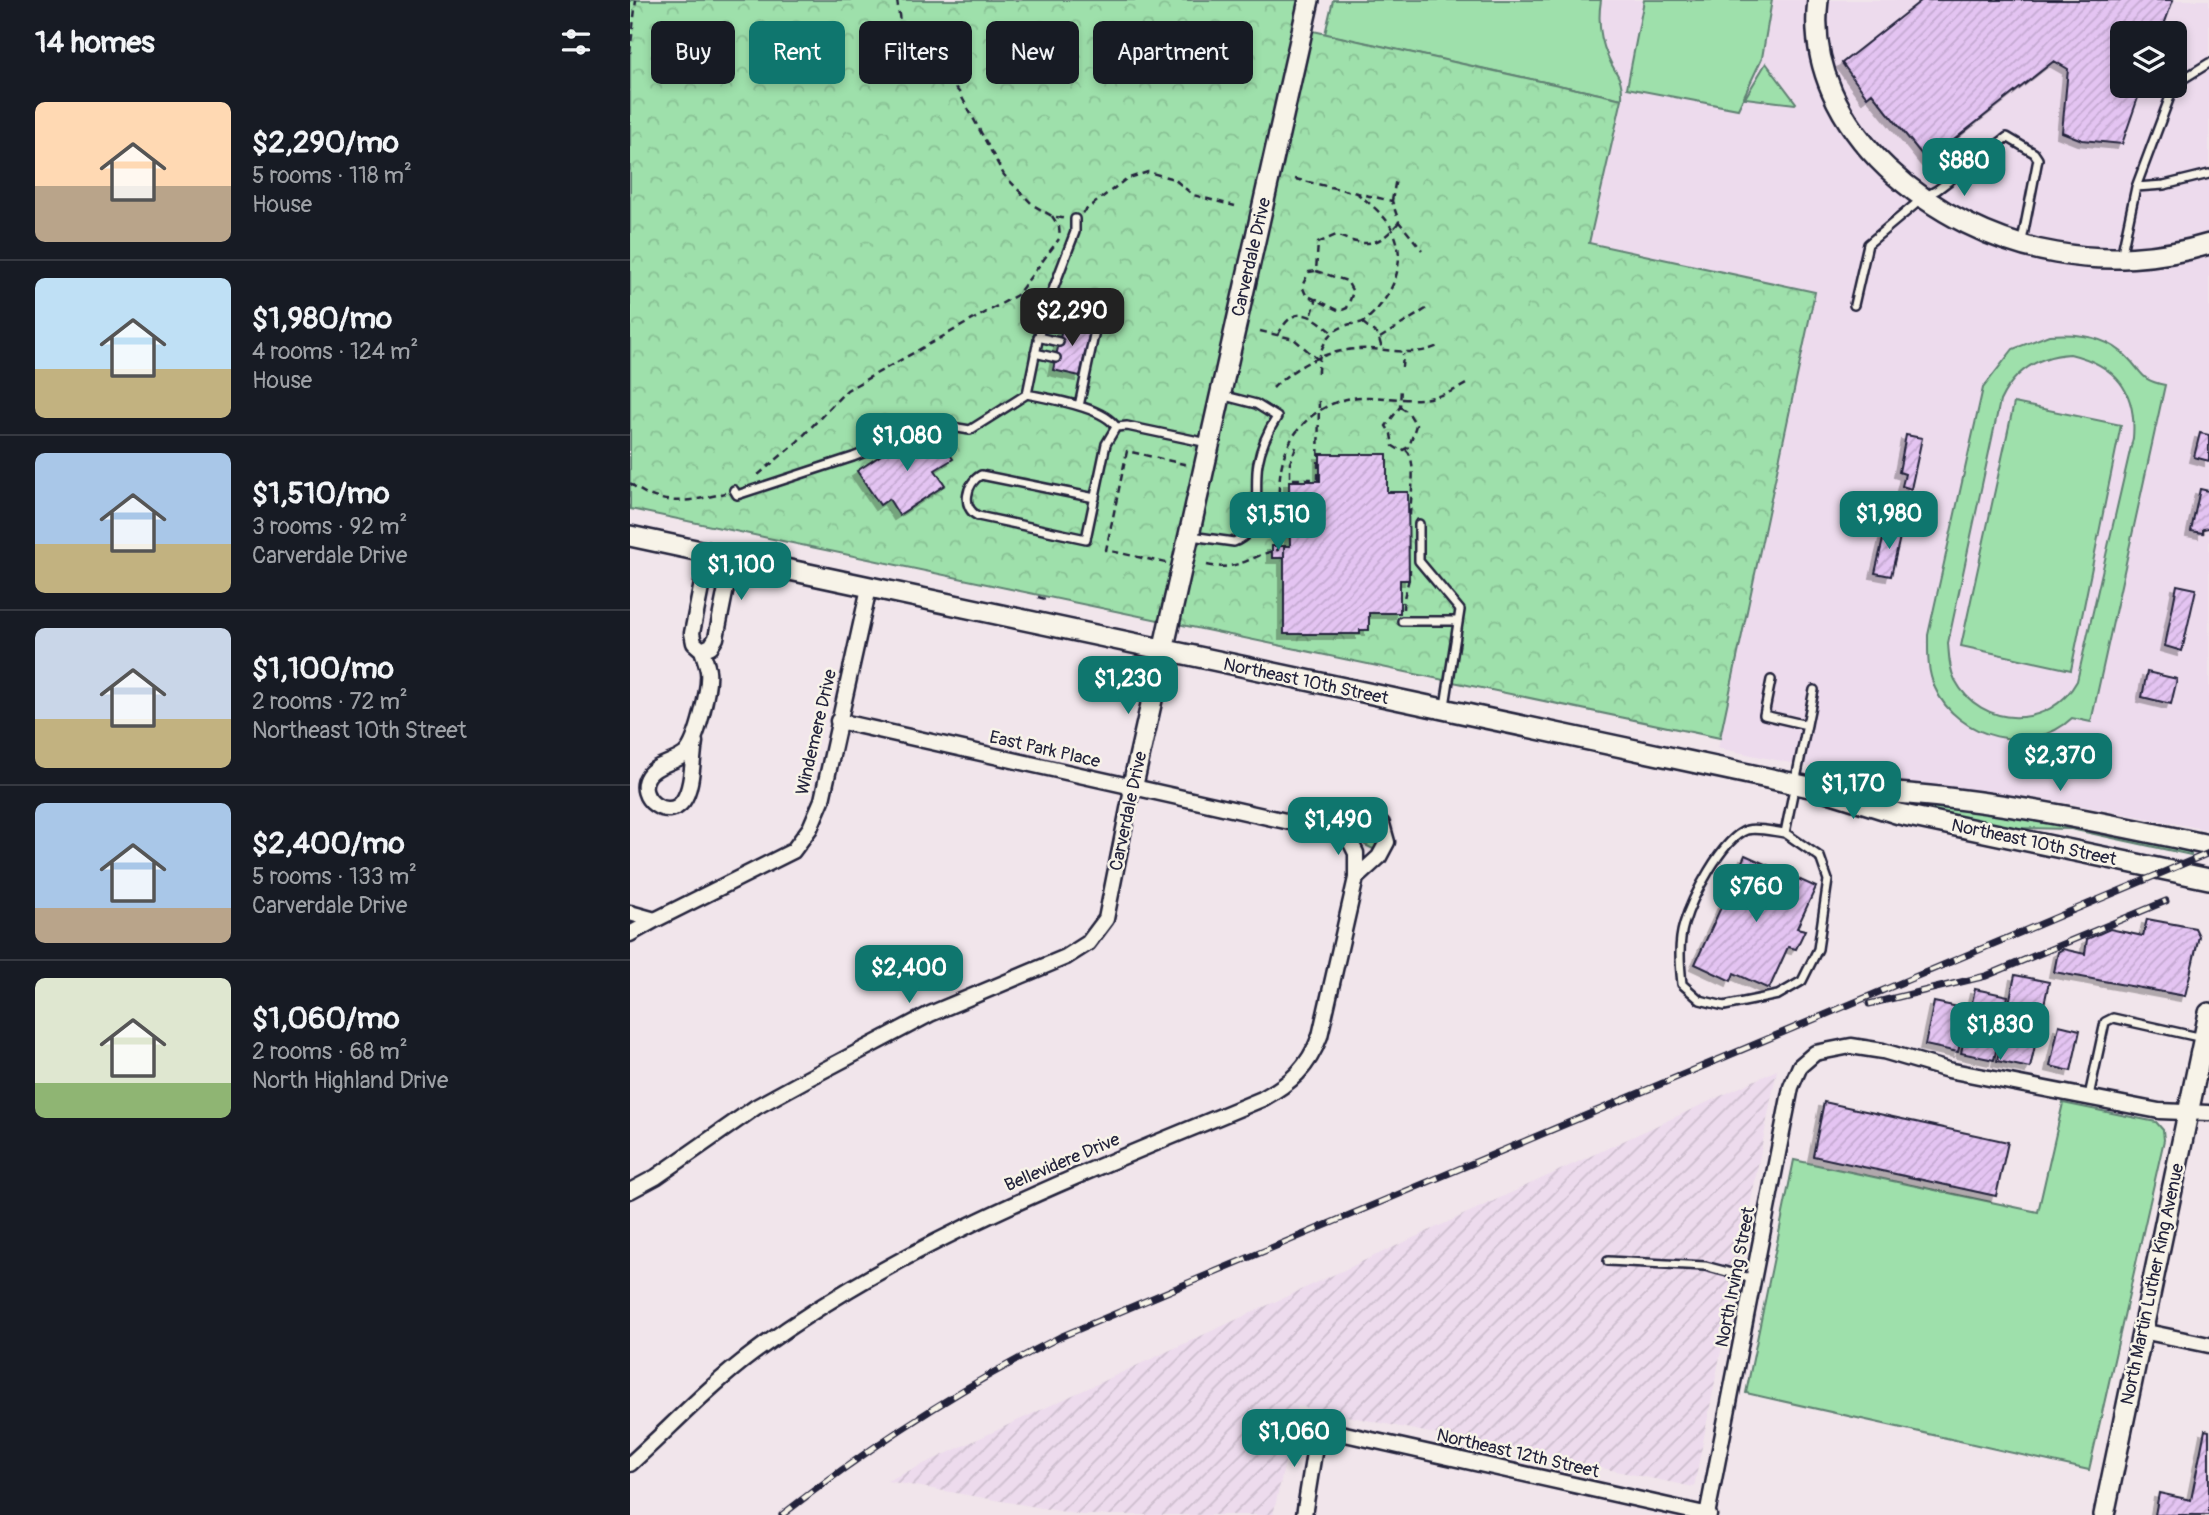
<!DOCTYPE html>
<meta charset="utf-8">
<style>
:root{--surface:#171b24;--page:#242831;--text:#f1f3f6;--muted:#9ea1a6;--line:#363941;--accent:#0f766e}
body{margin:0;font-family:Pangolin,sans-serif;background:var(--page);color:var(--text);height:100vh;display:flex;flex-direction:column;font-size:26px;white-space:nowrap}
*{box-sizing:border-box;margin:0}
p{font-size:23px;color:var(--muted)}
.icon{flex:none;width:38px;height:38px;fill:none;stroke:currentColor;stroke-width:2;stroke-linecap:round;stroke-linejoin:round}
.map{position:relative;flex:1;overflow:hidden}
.sheet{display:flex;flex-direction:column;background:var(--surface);width:630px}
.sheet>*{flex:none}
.guide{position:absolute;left:21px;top:21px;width:665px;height:63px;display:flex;gap:14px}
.tools{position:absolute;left:1480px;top:21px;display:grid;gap:14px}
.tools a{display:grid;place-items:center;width:77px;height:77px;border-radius:10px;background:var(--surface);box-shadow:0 4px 10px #0003;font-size:35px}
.price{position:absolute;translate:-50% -60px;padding:0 16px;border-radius:14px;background:var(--accent);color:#fff;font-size:23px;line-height:46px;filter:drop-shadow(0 2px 4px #0008)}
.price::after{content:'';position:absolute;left:50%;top:42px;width:21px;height:16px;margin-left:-10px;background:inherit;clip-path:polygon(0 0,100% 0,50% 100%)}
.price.active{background:#222;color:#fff}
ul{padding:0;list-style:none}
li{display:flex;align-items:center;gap:21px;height:175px;padding:0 35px}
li+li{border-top:2px solid var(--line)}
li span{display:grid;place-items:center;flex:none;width:196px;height:140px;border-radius:10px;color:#555}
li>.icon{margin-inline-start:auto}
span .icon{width:84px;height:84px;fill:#fffc;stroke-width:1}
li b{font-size:30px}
h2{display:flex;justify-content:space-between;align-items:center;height:84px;padding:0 35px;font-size:30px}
.chip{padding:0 24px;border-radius:10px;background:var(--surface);box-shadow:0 4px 10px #0003;font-size:24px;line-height:63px}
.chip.active{background:var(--accent);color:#fff}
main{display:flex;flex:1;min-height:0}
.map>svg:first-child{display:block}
.built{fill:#eddbed;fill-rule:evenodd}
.industrial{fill:url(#industrial-furrows)}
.grass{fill:#9ee0ab;stroke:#608173;stroke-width:2;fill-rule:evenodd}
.park{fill:url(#park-crowns);stroke:#608173;stroke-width:2}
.building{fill:url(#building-hatch);stroke:#22223b;stroke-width:2;filter:url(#shadow)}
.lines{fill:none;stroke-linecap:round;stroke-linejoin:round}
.lane-casing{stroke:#22223b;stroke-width:12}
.street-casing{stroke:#22223b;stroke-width:19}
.secondary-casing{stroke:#22223b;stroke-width:24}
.path{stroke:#22223b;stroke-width:2.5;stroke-dasharray:7 5;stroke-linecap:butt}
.lane{stroke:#f7f3e8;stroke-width:7}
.street{stroke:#f7f3e8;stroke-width:14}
.secondary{stroke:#f7f3e8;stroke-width:19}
.rail-casing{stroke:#22223b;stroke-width:7}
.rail{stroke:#f7f3e8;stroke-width:4.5;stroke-dasharray:13;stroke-linecap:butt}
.labels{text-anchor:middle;stroke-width:5;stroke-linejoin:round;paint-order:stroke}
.street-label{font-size:18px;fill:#22223b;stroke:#f7f3e8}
</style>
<main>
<section class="sheet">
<h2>14 homes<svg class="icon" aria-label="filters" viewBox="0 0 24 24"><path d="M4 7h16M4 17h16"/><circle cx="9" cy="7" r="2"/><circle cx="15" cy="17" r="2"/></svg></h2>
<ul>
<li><span style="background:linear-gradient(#ffd9b3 60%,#b9a48a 0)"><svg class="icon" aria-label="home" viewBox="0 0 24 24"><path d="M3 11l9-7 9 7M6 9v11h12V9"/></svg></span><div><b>$2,290/mo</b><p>5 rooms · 118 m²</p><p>House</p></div></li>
<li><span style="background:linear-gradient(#bfe0f5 65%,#c2b280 0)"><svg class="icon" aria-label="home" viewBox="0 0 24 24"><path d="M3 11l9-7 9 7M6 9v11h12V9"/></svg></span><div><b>$1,980/mo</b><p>4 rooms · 124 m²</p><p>House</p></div></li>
<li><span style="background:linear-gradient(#a9c7e8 65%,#c2b280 0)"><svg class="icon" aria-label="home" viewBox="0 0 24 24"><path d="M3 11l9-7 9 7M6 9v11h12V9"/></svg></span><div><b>$1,510/mo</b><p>3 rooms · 92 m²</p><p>Carverdale Drive</p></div></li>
<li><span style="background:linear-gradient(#c9d6e8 65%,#c2b280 0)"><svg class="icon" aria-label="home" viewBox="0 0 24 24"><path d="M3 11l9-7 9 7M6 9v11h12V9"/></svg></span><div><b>$1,100/mo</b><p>2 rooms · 72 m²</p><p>Northeast 10th Street</p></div></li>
<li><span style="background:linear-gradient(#a9c7e8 75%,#b9a48a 0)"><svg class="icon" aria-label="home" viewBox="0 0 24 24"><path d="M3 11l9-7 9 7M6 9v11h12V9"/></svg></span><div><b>$2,400/mo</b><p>5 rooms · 133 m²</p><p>Carverdale Drive</p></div></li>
<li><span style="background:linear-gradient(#dfe7d0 75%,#8fb573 0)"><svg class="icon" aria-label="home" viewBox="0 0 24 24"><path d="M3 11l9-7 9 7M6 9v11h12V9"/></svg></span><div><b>$1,060/mo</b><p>2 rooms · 68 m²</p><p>North Highland Drive</p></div></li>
</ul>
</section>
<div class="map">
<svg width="1579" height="1515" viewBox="0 0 1579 1515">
<defs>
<pattern id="industrial-furrows" width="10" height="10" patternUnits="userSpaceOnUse" patternTransform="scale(1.75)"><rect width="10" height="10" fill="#eddbed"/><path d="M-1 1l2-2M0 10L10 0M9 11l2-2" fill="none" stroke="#cbbccc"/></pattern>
<pattern id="park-crowns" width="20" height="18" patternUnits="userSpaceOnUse" patternTransform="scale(1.75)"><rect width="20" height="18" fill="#9ee0ab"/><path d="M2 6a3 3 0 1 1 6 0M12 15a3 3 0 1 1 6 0" fill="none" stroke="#88c094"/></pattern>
<pattern id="building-hatch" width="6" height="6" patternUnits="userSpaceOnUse" patternTransform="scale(1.75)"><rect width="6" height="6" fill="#e4c4f2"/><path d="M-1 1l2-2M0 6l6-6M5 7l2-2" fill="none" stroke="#c3a8d0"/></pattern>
<filter id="shadow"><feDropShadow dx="-5" dy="5" stdDeviation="0" flood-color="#0004"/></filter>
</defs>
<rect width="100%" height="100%" fill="#f1e5eb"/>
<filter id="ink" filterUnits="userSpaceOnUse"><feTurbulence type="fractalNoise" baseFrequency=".0143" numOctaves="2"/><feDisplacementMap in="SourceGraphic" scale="14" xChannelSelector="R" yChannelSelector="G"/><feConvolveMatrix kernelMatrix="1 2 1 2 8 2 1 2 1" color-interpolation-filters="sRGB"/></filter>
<g filter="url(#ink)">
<path class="built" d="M702,0H1579V830L1425,801L1228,777L1088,748L1185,293L959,243L991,99L695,34ZM1493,33H1545V86H1493Z"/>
<path class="industrial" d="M1147,1070L1064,1487L668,1406L643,1515H452L257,1481Z"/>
<path class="grass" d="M703,0H971C968,18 970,39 978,57C986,76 993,76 992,99L695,34Z
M1014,0H1142L1132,58L1108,109L997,88Z
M1136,63L1166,103L1165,104L1115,98Z
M1419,335C1446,333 1477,336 1497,357C1514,374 1510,380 1535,385L1461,722L1442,718C1401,757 1327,738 1305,688C1297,670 1298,653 1298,635L1353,388L1383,349ZM1440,354C1485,365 1507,390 1503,438L1447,681C1420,730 1351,729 1325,680C1319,668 1319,655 1318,643L1370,401C1384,371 1408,356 1440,354Z
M1384,403L1491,425L1441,670L1331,646Z
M1279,800L1409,818L1561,849V855L1441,829L1389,828L1278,808Z
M728,819C743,820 753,833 748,847L743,849L735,845L724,824Z
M1433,1103L1526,1122L1533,1130L1534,1140L1459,1470L1116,1393L1164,1160L1408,1212Z"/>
<path class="park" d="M0,0H671L665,27L992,99L959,243L1185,292L1090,738L0,509Z"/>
<path class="building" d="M1292,0H1543L1531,33H1493V86H1512L1492,144L1452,140L1432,132L1438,69L1424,61L1297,161L1242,93L1237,97L1212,63Z
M434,320L461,326L450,376L423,370Z
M304,431L323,459L305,470L315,485L269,515L259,499L250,505L227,471L268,444L275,456L286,449L283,444Z
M1570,433L1579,435V461L1564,457Z
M1276,435L1292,438L1281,489L1272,486L1275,474L1269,472Z
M690,454H757V492H778L779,580H770V613H739V630H730V634H654V546H660L659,481H690Z
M1570,489L1579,491V528L1573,529V533L1561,531Z
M1264,522L1273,524L1261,576L1245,573L1254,535L1261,537Z
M642,546H654V558H642Z
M1547,585L1566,589L1552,651L1535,646Z
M1517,672L1547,679L1541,704L1512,697Z
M1115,855L1186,887L1167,928L1175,930L1166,949L1158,947L1139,989L1104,973L1101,981L1065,964Z
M1517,919L1565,928L1569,936L1555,996L1424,972L1428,952L1433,949L1455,954L1457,939L1480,929L1513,936Z
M1385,975L1419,982L1400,1068L1367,1061Z
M1345,989L1378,996L1364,1060L1331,1053Z
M1304,1002L1338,1009L1328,1052L1295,1045Z
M1429,1025L1450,1030L1441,1071L1420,1066Z
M1194,1102L1378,1142L1366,1196L1183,1156Z
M1575,1430L1579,1431V1515H1525L1529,1493L1561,1500Z"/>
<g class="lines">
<defs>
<path id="lane" d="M1545,84L1579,63
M1506,187L1534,185L1579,174
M1491,257L1506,187L1544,86
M420,297L456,306L467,321L449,406
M1224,305L1238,244L1294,197L1307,190L1377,137L1404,153L1408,159L1392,241
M408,337L429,342
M405,353L426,358
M397,394C420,399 474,407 486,427
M104,490L107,495L223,457L261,442L297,423L340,430L397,394L413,316L445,232V219
M465,498L351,475C336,483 331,508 348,516L456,539L476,444L486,427L497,426L578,443
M789,524V561L830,610L815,706
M561,536L604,542C636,530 623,489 628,463C631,447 638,431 647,417L626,404L591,395
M772,621H828
M1141,680L1134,715L1177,725
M1155,833C1145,832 1127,827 1117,830C1092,838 1061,900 1054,924C1048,943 1050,965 1052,984L1070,1000L1094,1006L1148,995L1172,981L1188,949L1198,880L1190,857L1155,833L1184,690
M1459,1096L1475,1022L1483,1018L1573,1038
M978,1261L1075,1266L1124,1279"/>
<path id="street" d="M78,553L62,633L64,643L72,650L81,646L86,638L102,558
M65,742C62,759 63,787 53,801C38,822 4,798 18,776C26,764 44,763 55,754C67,743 80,687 78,671C77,664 74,657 72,650
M696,830L718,837L726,853V878
M0,913L25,920L163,851L180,828L192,800L239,588
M0,934L25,920
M0,1191L26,1177L126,1107L177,1079L300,1014L436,957L458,943L476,919L502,789
M1512,1331L1579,1345
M0,1464C40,1428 79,1386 122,1354C276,1239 456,1173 632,1099C661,1083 678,1068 690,1036L726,878L749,857L757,842L752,824L738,811L721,814L696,830L208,721
M674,1515L688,1428L1079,1515
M1077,1515L1161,1087L1170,1066L1185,1053L1221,1046L1253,1051L1318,1070L1529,1111L1579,1113"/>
<path id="secondary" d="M1188,0C1172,130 1309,234 1426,253C1476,262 1530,259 1579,244
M0,536L1189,789L1269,814L1579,879
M502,789L679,0
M1214,790C1338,794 1458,819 1579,845
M1474,1515L1579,1013"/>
</defs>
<use href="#lane" class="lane-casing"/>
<use href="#street" class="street-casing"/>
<use href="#secondary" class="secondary-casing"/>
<path class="path" d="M267,0L270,22L329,92L374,175L403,205L422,216L436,219
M0,53L6,0
M665,179L762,201L769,222L792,250
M762,201L766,178
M452,213L496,179L518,172L544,179L563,195L605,206
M422,216L429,227L430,237
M686,271L717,281L723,292L717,308L710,311L676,295L672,286L679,272L686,271L688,243L706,235C735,247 748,248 769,222
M682,314L687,298
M733,323L748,335L752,349
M630,331L664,339L686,358
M648,335C664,302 682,315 702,332
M750,338L796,309
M772,367L773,354
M688,373C688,350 696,330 721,324C727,323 731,324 736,320C762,298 779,262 762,229C755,215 740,204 728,194
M643,388C669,362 704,347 741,349C767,350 786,357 810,345
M770,407L778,412L786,425L779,447L771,451L763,446L761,434L756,426L770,407L771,387
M666,447L660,463V479H688L689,396
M776,450C788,459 780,500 780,516
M128,475L167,442L217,390L387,295L429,239
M0,483C30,508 59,502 95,493
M536,563L476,550L497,451L558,465
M577,565C608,572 621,555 648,550C650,523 646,491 652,464C660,424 699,395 739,397C780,399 800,405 838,383
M408,597L419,600
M773,609C773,593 780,583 780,569"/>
<use href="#lane" class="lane"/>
<use href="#street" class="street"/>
<use href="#secondary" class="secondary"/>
<defs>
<path id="rail" d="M1239,1004L1356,976L1536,901
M152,1515C240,1446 331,1387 430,1337L1579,853"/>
</defs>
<use href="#rail" class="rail-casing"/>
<use href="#rail" class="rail"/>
</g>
</g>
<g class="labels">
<g class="street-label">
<text transform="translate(621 257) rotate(-77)" y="6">Carverdale Drive</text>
<text transform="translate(676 681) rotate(12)" y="6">Northeast 10th Street</text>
<text transform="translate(186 732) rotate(-77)" y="6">Windemere Drive</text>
<text transform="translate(415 749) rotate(13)" y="6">East Park Place</text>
<text transform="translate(498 811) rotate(-78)" y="6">Carverdale Drive</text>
<text transform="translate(1404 842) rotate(12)" y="6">Northeast 10th Street</text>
<text transform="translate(432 1162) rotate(-23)" y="6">Bellevidere Drive</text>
<text transform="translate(1105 1277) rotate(-79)" y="6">North Irving Street</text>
<text transform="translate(1522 1284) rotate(-78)" y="6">North Martin Luther King Avenue</text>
<text transform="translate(888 1453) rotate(13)" y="6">Northeast 12th Street</text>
</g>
</g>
</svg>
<div class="tools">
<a><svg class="icon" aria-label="layers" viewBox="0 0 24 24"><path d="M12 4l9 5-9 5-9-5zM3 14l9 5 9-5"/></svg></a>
</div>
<b class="price" style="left:1334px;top:198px">$880</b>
<b class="price active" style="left:442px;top:348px">$2,290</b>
<b class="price" style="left:277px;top:473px">$1,080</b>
<b class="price" style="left:1259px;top:551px">$1,980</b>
<b class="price" style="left:648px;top:552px">$1,510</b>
<b class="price" style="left:111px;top:602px">$1,100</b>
<b class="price" style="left:498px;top:716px">$1,230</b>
<b class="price" style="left:1430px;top:793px">$2,370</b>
<b class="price" style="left:1223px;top:821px">$1,170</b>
<b class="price" style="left:708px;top:857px">$1,490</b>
<b class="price" style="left:1126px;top:924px">$760</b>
<b class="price" style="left:279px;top:1005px">$2,400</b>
<b class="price" style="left:1370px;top:1062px">$1,830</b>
<b class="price" style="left:664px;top:1469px">$1,060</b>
<div class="guide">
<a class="chip">Buy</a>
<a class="chip active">Rent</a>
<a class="chip">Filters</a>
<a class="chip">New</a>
<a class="chip">Apartment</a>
</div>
</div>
</main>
